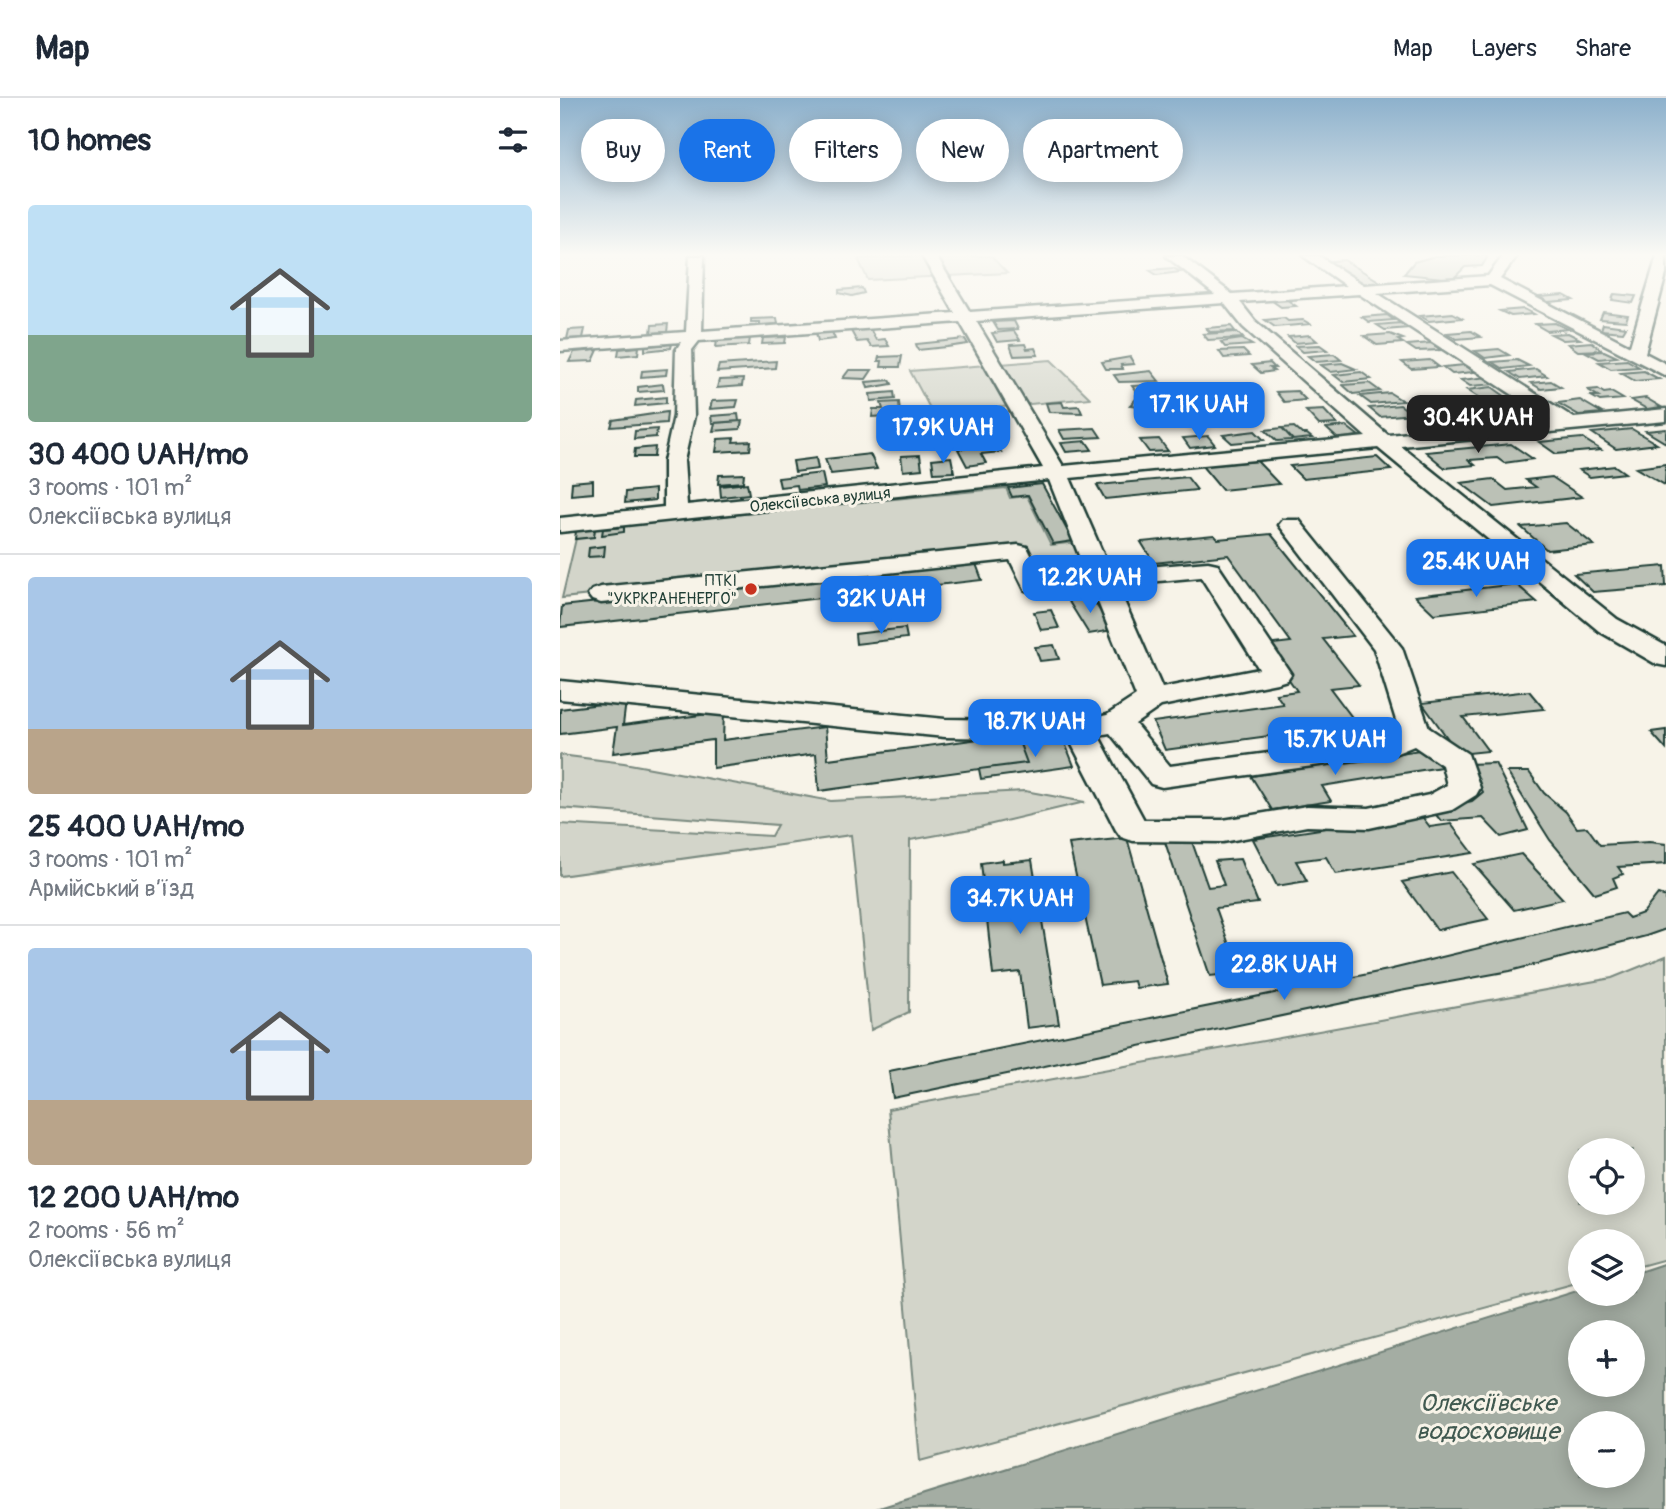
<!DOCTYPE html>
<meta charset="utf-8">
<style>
:root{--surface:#fff;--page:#f6f6f7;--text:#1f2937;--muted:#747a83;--line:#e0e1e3;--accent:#1a73e8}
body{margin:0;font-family:Pangolin,sans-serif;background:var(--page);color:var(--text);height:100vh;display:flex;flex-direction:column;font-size:26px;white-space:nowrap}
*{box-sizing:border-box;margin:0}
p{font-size:23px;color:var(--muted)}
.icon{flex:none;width:38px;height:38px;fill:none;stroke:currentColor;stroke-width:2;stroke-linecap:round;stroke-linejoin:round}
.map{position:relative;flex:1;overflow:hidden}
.sheet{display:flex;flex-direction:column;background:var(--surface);width:560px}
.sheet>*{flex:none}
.hud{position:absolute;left:21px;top:21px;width:665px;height:63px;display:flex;gap:14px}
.fabs{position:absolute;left:1008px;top:1040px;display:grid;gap:14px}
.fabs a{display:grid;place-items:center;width:77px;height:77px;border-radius:50%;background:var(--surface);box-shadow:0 4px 18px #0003;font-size:35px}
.price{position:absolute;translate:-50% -60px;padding:0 16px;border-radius:14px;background:var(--accent);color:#fff;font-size:23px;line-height:46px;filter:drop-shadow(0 2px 4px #0008)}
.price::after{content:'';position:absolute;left:50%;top:42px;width:21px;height:16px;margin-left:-10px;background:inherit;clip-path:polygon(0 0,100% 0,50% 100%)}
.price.active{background:#222;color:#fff}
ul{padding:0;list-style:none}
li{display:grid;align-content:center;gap:14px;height:371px;padding:0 28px}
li+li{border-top:2px solid var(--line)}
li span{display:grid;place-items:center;height:217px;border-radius:7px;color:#555}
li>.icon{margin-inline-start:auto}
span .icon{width:126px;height:126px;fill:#fffc;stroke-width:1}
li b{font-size:30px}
h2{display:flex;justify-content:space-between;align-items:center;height:84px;padding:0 28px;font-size:30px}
.tag{padding:0 24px;border-radius:32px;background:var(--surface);box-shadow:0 4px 18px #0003;font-size:24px;line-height:63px}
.tag.active{background:var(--accent);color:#fff}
header{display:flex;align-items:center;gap:42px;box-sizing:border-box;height:98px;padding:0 35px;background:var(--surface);border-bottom:2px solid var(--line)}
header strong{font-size:33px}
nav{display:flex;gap:38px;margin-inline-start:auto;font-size:24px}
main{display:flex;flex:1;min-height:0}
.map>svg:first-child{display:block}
.green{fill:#d3d5ca;stroke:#79897f;stroke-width:2;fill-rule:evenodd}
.water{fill:#a4ada3;stroke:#6f8077;stroke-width:2;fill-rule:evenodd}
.building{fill:#bbc1b6;stroke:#1f3d34;stroke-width:2}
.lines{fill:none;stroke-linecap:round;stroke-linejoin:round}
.minor-casing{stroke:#1f3d34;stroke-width:5}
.minor{fill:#f7f3e8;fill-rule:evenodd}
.poi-dot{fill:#c8321e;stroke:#f7f3e8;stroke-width:2.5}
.labels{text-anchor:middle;stroke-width:6;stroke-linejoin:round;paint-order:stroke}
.far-street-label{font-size:16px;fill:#1f3d34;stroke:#f7f3e8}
.far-poi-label{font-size:16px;fill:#1f3d34;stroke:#f7f3e8;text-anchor:end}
.near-water-label{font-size:24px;font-style:italic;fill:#405950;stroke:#f7f3e8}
</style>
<header>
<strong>Map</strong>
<nav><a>Map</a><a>Layers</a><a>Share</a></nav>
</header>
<main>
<section class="sheet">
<h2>10 homes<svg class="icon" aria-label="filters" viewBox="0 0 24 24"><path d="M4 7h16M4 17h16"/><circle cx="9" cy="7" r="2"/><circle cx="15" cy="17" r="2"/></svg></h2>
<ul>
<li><span style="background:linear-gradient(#bfe0f5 60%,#7fa58c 0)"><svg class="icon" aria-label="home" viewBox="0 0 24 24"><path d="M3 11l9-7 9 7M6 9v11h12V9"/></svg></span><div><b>30 400 UAH/mo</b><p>3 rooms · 101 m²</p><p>Олексіївська вулиця</p></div></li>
<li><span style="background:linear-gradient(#a9c7e8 70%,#b9a48a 0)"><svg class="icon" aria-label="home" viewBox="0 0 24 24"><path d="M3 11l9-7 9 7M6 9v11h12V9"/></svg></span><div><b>25 400 UAH/mo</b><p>3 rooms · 101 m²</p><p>Армійський в’їзд</p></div></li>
<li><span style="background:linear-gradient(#a9c7e8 70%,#b9a48a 0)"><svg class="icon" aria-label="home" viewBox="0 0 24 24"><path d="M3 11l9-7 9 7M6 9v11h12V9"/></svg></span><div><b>12 200 UAH/mo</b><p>2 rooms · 56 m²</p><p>Олексіївська вулиця</p></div></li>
</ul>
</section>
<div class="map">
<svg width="1106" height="1411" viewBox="0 0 1106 1411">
<rect width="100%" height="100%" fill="#f7f3e8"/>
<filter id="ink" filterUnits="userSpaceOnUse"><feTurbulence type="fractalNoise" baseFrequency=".0143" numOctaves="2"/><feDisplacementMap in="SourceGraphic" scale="14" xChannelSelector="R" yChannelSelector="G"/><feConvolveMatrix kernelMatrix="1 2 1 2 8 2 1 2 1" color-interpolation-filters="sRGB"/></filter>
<g filter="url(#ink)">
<path class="green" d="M345,158H431L447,175L308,182L298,161Z
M491,262L530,300L373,316L350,273Z
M446,390L450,400L467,398L491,447L518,444L536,478L478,485L462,451L2,500L18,432Z
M0,657L64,665L271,703L465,693L525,704L411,731L350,742L349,914L311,932L291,737L0,778V726L211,738L217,727L0,710Z
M1106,858V1161L1073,1170V1143H1020V1184L360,1363L328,1011L1052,880ZM1020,1052H1073V1104H1020Z"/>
<path class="water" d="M1106,1165V1411H316L1020,1192V1195H1073V1176ZM1020,1234H1073V1286H1020ZM1020,1325H1073V1377H1020Z"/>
<path class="building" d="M875,158H928L922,168L905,169L893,181L844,176L854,164Z
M784,162L824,186L796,187L760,164Z
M613,170L621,174L597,177L589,172Z
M302,190L304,195L292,198L279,195V192Z
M1054,196L1076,198L1073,205L1052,202Z
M1004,197L1013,202L988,204L979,199Z
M726,201L736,208L721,209L711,202Z
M964,211L974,216L951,218L940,213Z
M1043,214L1068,217L1066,223L1040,221Z
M893,215L902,220L869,223L860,218Z
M827,217L834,222L809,224L802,219Z
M217,220L218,226L200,227V224H191V221Z
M724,220L728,223L743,222L750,226L715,229L705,222Z
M454,223L458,231L438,232L433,224Z
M840,225L849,230L825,232L817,227Z
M995,225L1008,231L987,233L975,226Z
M108,226L107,234L91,235L92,227Z
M1043,226L1066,229L1063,234L1041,232Z
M671,228L675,233L650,234L646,230Z
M25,231L23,240L7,241L9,232Z
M310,231L316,242L325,241L329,248L311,249L307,243L297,244L291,233Z
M454,233L460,242L437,244L432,235Z
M911,233L921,239L896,241L887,235Z
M272,234L275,241L258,243L256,235Z
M677,234L683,240L648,242L643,236Z
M1008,235L1020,241L1003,242L991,236Z
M830,236L843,241L838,242L843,245L817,247L804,238Z
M750,237L757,243L735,245L728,239Z
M226,239L225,245L202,246L203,240Z
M190,240L189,247L156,249L157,242Z
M405,241L408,246L387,249L358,252L356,246Z
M682,241L692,247L665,249L661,244Z
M1031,244L1042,252L1018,253L1008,246Z
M871,245L881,252L856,253L847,247Z
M112,246L111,250L85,253V248Z
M465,246L467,251L475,250L478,257L454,258L450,247Z
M760,247L767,252L743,254L736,248Z
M79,249L78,256L58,258L59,251Z
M939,251L949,257L925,260L915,253Z
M38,252L33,263L9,264L14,254Z
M683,252L689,258L664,260L659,253Z
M1044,253L1057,259L1039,261L1026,254Z
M774,256L781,262L756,264L748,258Z
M342,258L340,269H321L322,263H318L319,259Z
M570,259L574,266L561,267L563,271H546L542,264Z
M870,262L879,269L851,271L842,264Z
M957,262L969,268L943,271L932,264Z
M1067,262L1079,269L1051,271L1039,264Z
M216,263L215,270L157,274L159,267Z
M710,265L715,270H710L714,273L701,275L692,267Z
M782,265L796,271L771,274L761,267Z
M905,267L914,274L892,276L883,269Z
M107,271L106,277L81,279L82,273Z
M976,271L987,278L960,281L949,274Z
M289,272H312L306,281L283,280Z
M591,273L599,283L559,284L554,277Z
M1084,273L1099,281L1075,283L1061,275Z
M801,274L811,281L783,284L774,277Z
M928,279L937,286L910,288L901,282Z
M183,281L182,288L157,290L159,282Z
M330,282L332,286L308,290L306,284Z
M991,283L1001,289L981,291L971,285Z
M809,285L820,293L793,296L783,287Z
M103,286L104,292L78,294V289Z
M594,287L600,294L578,296L572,288Z
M932,289L946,299L921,301L907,292Z
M1038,291L1044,295L1051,294L1063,301L1040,303L1031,298H1038L1028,292Z
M737,293L746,302L724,304L716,294Z
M334,294L335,301L311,303L310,296Z
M830,295L843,303L811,306L800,298Z
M106,299V305L75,308L76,302Z
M578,299L596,301L589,309L570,307Z
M1086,300L1101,309L1087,311L1071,302Z
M178,302L176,309L150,311L152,303Z
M1020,302L1042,315L1019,317L998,305Z
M339,304L340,317L312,319L313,311H323L321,305Z
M502,304L504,309L519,308L522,315L489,314L486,305Z
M960,304L989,320L971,322L943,306Z
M840,307L853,316L820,319L809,310Z
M925,308L947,324L931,325L909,309Z
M764,312L777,326L759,327L746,313Z
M107,314L106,325L51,329L53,322Z
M639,315L647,324L625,326L618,317Z
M178,316L179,323L152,325L151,318Z
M895,316L903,323L869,326L861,319Z
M347,322L356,330L337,334L328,325Z
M182,323L180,331L153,333L155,325Z
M786,328L799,338L778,341L766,330Z
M734,329L742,336H747L752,340L733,342L722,330Z
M535,330L541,339L504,341L499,332Z
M722,330L733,342L717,343L705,332Z
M97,331L96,339L74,341L75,333Z
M1072,331L1097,346L1056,351L1032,335Z
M1106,331V345L1086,333Z
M695,333L704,342L672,345L663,337Z
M441,334L446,341L428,343L424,336Z
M648,338L655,347L630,350L623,340Z
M174,340L173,344L191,343L190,352L156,354L158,341Z
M1022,340L1041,352L996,356L979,344Z
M599,341L608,353L589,354L580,342Z
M526,343L532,352L506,354L501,345Z
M951,346L973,361L944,365L937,360L909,362L915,367L885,370L866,354Z
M436,347L441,354L421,356L426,365L407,368L398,351Z
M95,349L94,359H74L75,351Z
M310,356L317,371L271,376L265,361Z
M360,357L362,371L343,373L341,358Z
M391,359L394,374L374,375L372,361Z
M817,359L831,372L743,381L730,368Z
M256,360L258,371L235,374L233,363Z
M697,363L719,386L662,392L642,368Z
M1106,366L1105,387L1076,370Z
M1055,368L1065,375L1030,379L1019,372Z
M262,375L265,389L238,392L237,387L220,389L218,380Z
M184,376L183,384L158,386L159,377Z
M627,379L637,392L545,401L537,387Z
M992,379L1022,399L933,409L901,385L933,381L947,392L976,389L966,382Z
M33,382V395L11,397L12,384Z
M187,385L189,396L161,399L160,388Z
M482,386L513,443L493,446L468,397L452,399L448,390Z
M95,391V402L65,405L66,394Z
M1006,425L1034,447L987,452L961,429Z
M64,429V434L42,437L43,431Z
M35,431L34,439L15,441L16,433Z
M711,436L793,538L763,541L799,587L770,590L797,626L605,652L593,624L723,606L716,596L737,593L705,547L731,544L668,457L594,465L581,444L654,437L658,441Z
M45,448L44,458L28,459L29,450Z
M415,463L422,482L0,529L2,508Z
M1105,468L1106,488L1033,494L1014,476Z
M956,486L977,504L874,516L855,498Z
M531,499L553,532L529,536L508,502Z
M491,512L499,530L481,532L474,514Z
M345,530L347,540L296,546L295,536Z
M494,547L499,561L480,563L475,549Z
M969,593L984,611L903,619L928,653L899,656L862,605Z
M66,603L63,627L164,614L163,642L265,629L268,661L457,636L460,646L503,640L514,668L421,681L419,671L259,693L256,656L153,670V642L53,655L57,629L0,636V611Z
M1106,632V651L1091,634Z
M503,640L514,668L421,681L419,671L467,665L460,646Z
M866,651L881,669L762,688L771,703L712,712L691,678Z
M935,665L968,732L941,739L923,720L881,723L872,712L912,703L923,694L908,666Z
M947,674H969L984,695L1006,714L1017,730L1027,729L1040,747L1089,744L1106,746V766L1058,769L1063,776L1053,780L1057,789L1035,796L990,742Z
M860,716L870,729L891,726L913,755L776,776L766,759L736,763L747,783L717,788L693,741Z
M567,740L608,886L576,890L574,883L540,887L509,746Z
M631,741L648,789L664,787L655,763L680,761L698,805L656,810L679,875L650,878L605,744Z
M961,756L1003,801L954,812L914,766Z
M443,762V765L472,762L499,926L467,930L460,874L433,877L421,765Z
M891,774L928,821L877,832L842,784Z
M1098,796L1106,799V831L1086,838L950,873L840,893L333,1000L329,973L828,872L1064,815L1069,820L1083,815Z"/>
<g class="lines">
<defs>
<path id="minor" d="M130,158H144L142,233L395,215L362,158H376L410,214L655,197L606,158H622L672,196L786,188L743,158H759L804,187L928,178L943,158H957L940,181L1070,248L1097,158H1106V176L1085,255L1106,266V278L930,187L817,195L1014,320L1106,311V323L841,348L1057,521L1106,548V568L1096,566L1039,533L818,350L510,380L550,472L648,464L657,466L731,576L727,582L717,585L601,608L575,626L610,668L824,640L839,632L814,551L719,427L723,422H739L842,550L869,630L908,656L920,690L916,697L892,712L809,730L747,728L663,744L573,743L561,739L556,732L509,641L385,639L0,601V583L385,621L520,623L547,617L576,598L532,489L474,495L465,492L450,462L41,505L32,502L28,497L32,492L41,489L458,447L467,449L482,479L526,475L489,382L0,434V420L104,409V363L114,318L116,252L121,244L0,253V243L126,234ZM799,196L991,322L828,337L695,223L680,204ZM664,205L683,229L806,339L503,368L416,223ZM400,224L483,370L127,407L124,363L134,318L132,252L139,243ZM641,479L699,571L602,590L557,487ZM550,635L591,686L602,689L832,657L854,648L882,667L887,687L869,697L809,710L747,708L663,722H584L538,637Z"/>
</defs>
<use href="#minor" class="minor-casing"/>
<use href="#minor" class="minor"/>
</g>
</g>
<linearGradient id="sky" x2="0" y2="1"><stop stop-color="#8db1cc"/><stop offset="0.44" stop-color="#fbfaf5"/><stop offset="1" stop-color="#fbfaf5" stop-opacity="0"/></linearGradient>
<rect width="1106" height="356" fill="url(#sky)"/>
<circle class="poi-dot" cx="191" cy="491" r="7"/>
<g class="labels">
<g class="far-street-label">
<text transform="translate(260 401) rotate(-6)" y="6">Олексіївська вулиця</text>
</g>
<g class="far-poi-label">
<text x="177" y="488">ПТКІ<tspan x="177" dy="18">"УКРКРАНЕНЕРГО"</tspan></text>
</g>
<g class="near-water-label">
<text x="928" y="1313">Олексіївське<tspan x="928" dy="28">водосховище</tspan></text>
</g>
</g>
</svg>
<div class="fabs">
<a><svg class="icon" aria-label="locate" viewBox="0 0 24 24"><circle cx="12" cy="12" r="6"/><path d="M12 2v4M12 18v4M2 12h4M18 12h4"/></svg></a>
<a><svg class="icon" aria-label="layers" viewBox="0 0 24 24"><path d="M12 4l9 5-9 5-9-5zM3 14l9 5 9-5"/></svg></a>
<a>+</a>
<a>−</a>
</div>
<b class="price" style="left:639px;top:344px">17.1K UAH</b>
<b class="price active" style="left:918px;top:357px">30.4K UAH</b>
<b class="price" style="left:383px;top:367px">17.9K UAH</b>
<b class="price" style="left:916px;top:501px">25.4K UAH</b>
<b class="price" style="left:530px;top:517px">12.2K UAH</b>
<b class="price" style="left:321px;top:538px">32K UAH</b>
<b class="price" style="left:475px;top:661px">18.7K UAH</b>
<b class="price" style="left:775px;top:679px">15.7K UAH</b>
<b class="price" style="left:460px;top:838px">34.7K UAH</b>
<b class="price" style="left:724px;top:904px">22.8K UAH</b>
<div class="hud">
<a class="tag">Buy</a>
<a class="tag active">Rent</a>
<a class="tag">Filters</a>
<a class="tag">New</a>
<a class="tag">Apartment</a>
</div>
</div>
</main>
